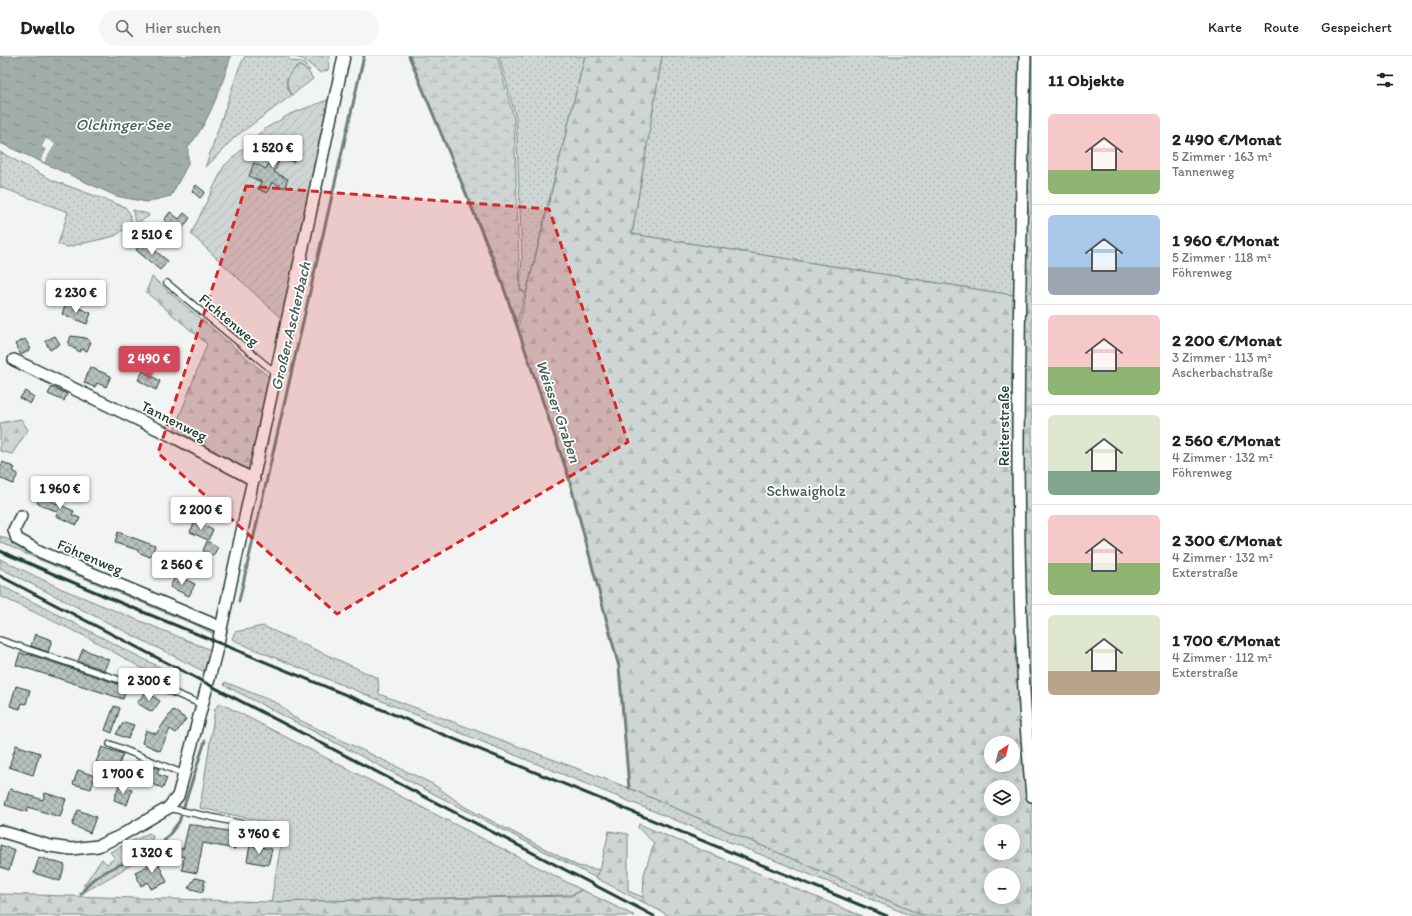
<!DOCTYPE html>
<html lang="de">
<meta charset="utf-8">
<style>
:root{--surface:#fff;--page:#f6f6f6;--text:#222;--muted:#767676;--line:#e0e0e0;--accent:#d1495b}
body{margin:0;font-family:Itim,sans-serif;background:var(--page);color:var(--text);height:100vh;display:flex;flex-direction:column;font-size:15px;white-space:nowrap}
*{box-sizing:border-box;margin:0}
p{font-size:13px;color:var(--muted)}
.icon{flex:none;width:22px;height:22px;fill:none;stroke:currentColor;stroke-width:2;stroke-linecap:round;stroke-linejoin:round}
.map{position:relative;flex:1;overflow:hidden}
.panel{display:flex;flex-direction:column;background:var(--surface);width:380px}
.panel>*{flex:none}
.needle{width:26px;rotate:35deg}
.tools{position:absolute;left:984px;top:680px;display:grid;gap:8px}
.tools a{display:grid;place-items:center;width:36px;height:36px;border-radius:50%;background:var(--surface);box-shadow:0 2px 10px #0003;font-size:20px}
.price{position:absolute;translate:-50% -34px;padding:0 9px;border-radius:4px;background:#fff;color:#222;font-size:13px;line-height:26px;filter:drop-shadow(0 1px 2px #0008)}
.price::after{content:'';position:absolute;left:50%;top:24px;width:12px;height:9px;margin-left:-6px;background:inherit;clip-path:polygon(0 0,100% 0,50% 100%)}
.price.active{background:var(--accent);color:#fff}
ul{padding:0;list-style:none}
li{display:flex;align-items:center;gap:12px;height:100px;padding:0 16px}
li+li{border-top:1px solid var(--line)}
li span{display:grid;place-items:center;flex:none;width:112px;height:80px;border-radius:6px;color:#555}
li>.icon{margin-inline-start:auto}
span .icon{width:48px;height:48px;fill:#fffc;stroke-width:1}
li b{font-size:17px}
h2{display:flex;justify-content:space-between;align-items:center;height:48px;padding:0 16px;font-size:17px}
header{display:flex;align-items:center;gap:24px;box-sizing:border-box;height:56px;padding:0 20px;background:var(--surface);border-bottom:1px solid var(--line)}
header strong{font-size:19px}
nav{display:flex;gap:22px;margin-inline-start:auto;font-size:14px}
.search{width:280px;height:36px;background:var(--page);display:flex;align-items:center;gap:10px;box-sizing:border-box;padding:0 14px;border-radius:22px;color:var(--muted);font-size:15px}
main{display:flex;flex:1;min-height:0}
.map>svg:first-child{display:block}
.grass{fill:url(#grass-dots);stroke:#768984}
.forest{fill:url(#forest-firs);stroke:#768984;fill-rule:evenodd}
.wetland{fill:url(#wetland-marsh);stroke:#768984}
.park{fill:url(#park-crowns);stroke:#768984}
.garden{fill:url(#garden-furrows);stroke:#768984}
.water{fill:url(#water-ripples);stroke:#6d807b}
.pier{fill:#f2f3f3}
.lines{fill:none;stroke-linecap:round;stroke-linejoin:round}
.stream{stroke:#6d807b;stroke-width:3}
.building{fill:url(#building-cross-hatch);stroke:#1f3d34}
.service-casing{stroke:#1f3d34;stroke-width:8}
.minor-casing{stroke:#1f3d34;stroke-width:14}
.service{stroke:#fff;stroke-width:5.5}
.minor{stroke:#fff;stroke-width:11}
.rail{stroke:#1f3d34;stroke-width:3}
.marked{fill:#d62828;fill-opacity:0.2;stroke:#d62828;stroke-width:3;stroke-dasharray:8 5;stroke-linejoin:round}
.labels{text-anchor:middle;stroke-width:3.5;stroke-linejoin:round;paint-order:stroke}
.street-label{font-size:15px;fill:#1f3d34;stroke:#fff}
.park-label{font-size:15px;fill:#425b54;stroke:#fff}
.water-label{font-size:16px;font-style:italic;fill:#465f57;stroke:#fff}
</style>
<header>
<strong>Dwello</strong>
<div class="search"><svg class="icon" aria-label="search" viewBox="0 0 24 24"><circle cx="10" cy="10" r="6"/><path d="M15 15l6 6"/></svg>Hier suchen</div>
<nav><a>Karte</a><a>Route</a><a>Gespeichert</a></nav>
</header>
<main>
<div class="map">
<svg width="1032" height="860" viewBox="0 0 1032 860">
<defs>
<pattern id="grass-dots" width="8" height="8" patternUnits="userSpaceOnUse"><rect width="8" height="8" fill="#ced5d3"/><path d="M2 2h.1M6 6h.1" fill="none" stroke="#b0b8b6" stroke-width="1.8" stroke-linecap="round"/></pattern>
<pattern id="forest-firs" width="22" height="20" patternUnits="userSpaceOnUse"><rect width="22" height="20" fill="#ced5d3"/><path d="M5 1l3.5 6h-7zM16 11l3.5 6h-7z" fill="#b0b8b6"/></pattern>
<pattern id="wetland-marsh" width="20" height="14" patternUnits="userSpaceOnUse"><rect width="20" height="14" fill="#ced5d3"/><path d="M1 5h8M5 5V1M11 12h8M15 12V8" fill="none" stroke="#b0b8b6"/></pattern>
<pattern id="park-crowns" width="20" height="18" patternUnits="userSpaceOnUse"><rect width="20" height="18" fill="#ced5d3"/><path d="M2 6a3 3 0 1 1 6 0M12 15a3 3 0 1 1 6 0" fill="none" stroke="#b0b8b6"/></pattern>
<pattern id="garden-furrows" width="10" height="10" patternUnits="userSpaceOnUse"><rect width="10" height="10" fill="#ced5d3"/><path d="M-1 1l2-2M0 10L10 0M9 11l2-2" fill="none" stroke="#b0b8b6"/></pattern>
<pattern id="water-ripples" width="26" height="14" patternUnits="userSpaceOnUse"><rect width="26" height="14" fill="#a1adaa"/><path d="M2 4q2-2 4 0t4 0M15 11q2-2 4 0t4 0" fill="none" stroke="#838e8b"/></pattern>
<pattern id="building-cross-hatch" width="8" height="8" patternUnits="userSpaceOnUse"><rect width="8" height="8" fill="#b7c1bd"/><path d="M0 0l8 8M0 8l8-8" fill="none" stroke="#949e9a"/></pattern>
</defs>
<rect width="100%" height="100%" fill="#f2f3f3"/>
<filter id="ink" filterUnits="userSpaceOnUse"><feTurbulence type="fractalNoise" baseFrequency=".025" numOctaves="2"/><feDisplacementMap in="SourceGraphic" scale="8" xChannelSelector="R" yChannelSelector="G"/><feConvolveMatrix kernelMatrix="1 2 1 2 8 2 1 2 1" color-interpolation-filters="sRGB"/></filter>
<g filter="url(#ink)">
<path class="grass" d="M245,0H287L291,5L302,6L310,14L308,15L300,10L295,12L286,25L289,35L292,39L235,81L205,112L239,12Z
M290,0H330L328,14L320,17L303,3Z
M499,0H585L526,237L520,233L522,202L516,62Z
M662,0H1025L1019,240L632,178Z
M0,96L52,124L125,151L130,158L132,168L115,180L67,191L58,188L68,156L0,131Z
M133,154L148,158L149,160L137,167L134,162Z
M0,480L212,571L214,578L200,571L26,498L0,486Z
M0,503L62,533L211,594L205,616L0,512Z
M0,529L167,615L159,622L91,583L0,540Z
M263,570L378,622L379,638L629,732L924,860H912L251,592L232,583L235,576Z
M225,626L279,648L293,661L433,728L465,751L578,810L600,814L596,822L224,629Z
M220,647L582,834L571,839L271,846L284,770L200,752L215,653Z
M149,777L153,780L152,784L143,794L144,797L97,819L83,830L102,803L107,808L115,802L110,796Z
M145,798L146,800L83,837C95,817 125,808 145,798Z"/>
<path class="forest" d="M585,0H662L632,178L1019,240L1025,0H1032V860H924L629,732L619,611L568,419L518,272ZM991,687H1013V709H991ZM991,731H1013V753H991ZM991,775H1013V797H991ZM991,819H1013V841H991Z
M152,221L270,322L249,419L172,380L207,288L146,236Z
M21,363L28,374L12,398L0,395V367Z
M639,768L660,777L862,860H670L596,822L600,814L609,775L628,778V835L643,841L644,818L654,787L638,772Z
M582,834L635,860H0V838L271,846L571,840Z"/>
<path class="wetland" d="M410,0H497L514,63L520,234L525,237L517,267Z"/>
<path class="park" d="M300,10L308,15L313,23L292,39C283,29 287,15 300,10Z"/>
<path class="garden" d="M333,42L284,265L191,178L224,110L263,74L290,58Z"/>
<path class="water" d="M0,0H231C222,29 208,69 188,91V108L171,140L146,146L116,140L0,87Z"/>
<path class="pier" d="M46,83L55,88L44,106L41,104L46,93L42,91Z"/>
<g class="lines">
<path class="stream" d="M409,0L497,212L568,419L619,611L629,732
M239,545L364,0
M162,788L179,766L205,685
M81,838C93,816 124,808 145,798"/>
</g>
<path class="building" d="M277,87L298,96L293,106L281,101L274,116L288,123L284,132L272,126L267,137L258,133L261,126L249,120L254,107L266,113Z
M196,129L205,136L200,142L192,135Z
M170,156L179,163L184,157L190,162L179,177L164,164Z
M143,185L168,205L160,214L136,194Z
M66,247L91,257L87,268L62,258Z
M55,280L60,288L50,294L45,285Z
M71,280L86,282L91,286L87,295L81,293L80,296L68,289Z
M25,283L31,293L21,299L15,288Z
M90,311L111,320L106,331L97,327L95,331L84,327Z
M143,315L160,325L156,334L138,324Z
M52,331L67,338L64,345L48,338Z
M25,335L34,341L30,348L20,342Z
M3,406L15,412L13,415L18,418L13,428L0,422V413Z
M40,440L74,455L72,459L80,462L77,469L56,460L58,456L37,447Z
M195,465L213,474L208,484L190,476Z
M118,476L155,490L150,501L138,496V494L115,487Z
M207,485L218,491L213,500L203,495Z
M170,498L184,503L181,513L166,507Z
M176,519L195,528L189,540L170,531Z
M35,578L52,584L48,596L31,590Z
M83,593L109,604L104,614L78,605Z
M20,597L28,599V598L127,631L123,643L16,609Z
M16,630L30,634L26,648L22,647L20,653L10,650Z
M146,635L160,645L152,656L137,647Z
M114,650L120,652L112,677L105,674Z
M173,654L186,663L176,677L170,673L160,695L142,687L146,674L156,678Z
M124,666L134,669L128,683L116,678Z
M16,689L40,697L33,719L9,711Z
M102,691L123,698L117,714L96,706Z
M136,705L159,713L157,718L167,722L163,732L131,721Z
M78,714L95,720L91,733L73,728Z
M119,729L132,734L127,749L114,744Z
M10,733L43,744L45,737L66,743L60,761L28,751L27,756L5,749Z
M78,754L96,761L90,777L72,769Z
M189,768L239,777L235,793L203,787L197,817L182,814L184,801L165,795L167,788L183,793Z
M0,789L15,794L9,814L0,811Z
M250,789L272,793L268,809L247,805Z
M39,801L65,809L60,825L34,817Z
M159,801L162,808L159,809L167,826L151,833L148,826L141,830L135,816L148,810L147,807Z
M195,822L205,824L203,836L188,832Z"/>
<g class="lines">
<defs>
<path id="service" d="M167,227L277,318
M0,584L120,624
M148,626L203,649
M110,688L184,718
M168,752L272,774"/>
<path id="minor" d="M1025,0C1022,135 1018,270 1018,406C1019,517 1021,629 1032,740
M14,304L172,380L254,424
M21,460L14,474L17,483L41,496L220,571
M0,775L50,790L71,793L98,790L120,780L168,752L178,740L184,718L216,596L344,0"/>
</defs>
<use href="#service" class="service-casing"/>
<use href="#minor" class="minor-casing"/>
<use href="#service" class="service"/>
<use href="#minor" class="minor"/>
<path class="rail" d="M0,495L121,547L887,860
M0,520L654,860"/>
</g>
</g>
<path class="marked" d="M246,130L549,153L628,386L337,558L158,397Z"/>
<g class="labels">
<g class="street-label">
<text transform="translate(229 264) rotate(40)" y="5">Fichtenweg</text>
<text transform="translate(174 365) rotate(27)" y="5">Tannenweg</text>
<text transform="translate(1004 370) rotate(-90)" y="5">Reiterstraße</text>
<text transform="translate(90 501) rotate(23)" y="5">Föhrenweg</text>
</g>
<g class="park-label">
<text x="806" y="440">Schwaigholz</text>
</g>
<g class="water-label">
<text x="123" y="74">Olchinger See</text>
<text transform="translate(290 270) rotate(-77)" y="6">Großer Ascherbach</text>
<text transform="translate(559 355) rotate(71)" y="6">Weisser Graben</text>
</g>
</g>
</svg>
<div class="tools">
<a><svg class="needle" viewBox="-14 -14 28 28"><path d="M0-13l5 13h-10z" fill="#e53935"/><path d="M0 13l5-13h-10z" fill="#767676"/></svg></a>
<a><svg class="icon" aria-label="layers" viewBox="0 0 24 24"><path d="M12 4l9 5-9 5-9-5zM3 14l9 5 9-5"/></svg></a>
<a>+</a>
<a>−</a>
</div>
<b class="price" style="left:273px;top:113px">1 520 €</b>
<b class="price" style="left:152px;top:200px">2 510 €</b>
<b class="price" style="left:76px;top:258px">2 230 €</b>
<b class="price active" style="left:149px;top:324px">2 490 €</b>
<b class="price" style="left:60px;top:454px">1 960 €</b>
<b class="price" style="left:201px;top:475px">2 200 €</b>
<b class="price" style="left:182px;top:530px">2 560 €</b>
<b class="price" style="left:149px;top:646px">2 300 €</b>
<b class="price" style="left:123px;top:739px">1 700 €</b>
<b class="price" style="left:259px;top:799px">3 760 €</b>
<b class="price" style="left:152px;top:818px">1 320 €</b>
</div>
<section class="panel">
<h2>11 Objekte<svg class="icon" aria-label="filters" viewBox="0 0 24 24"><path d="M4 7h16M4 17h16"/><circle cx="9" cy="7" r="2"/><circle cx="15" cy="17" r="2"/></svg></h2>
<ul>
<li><span style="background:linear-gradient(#f6c9c9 70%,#8fb573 0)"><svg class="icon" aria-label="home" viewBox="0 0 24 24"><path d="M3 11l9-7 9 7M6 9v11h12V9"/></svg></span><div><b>2 490 €/Monat</b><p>5 Zimmer · 163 m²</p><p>Tannenweg</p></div></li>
<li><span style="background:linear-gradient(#a9c7e8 65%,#9aa5b1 0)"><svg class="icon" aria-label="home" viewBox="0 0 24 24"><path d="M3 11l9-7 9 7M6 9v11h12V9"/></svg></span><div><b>1 960 €/Monat</b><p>5 Zimmer · 118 m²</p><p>Föhrenweg</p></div></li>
<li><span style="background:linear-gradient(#f6c9c9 65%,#8fb573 0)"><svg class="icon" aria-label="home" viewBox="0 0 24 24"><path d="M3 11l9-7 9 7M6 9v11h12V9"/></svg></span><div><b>2 200 €/Monat</b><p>3 Zimmer · 113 m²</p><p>Ascherbachstraße</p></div></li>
<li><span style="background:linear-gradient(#dfe7d0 70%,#7fa58c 0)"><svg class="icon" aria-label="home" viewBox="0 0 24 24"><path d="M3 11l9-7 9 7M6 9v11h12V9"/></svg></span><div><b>2 560 €/Monat</b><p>4 Zimmer · 132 m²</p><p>Föhrenweg</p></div></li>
<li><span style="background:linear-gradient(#f6c9c9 60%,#8fb573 0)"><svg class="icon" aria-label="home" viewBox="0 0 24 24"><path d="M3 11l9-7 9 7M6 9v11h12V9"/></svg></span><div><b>2 300 €/Monat</b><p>4 Zimmer · 132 m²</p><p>Exterstraße</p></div></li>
<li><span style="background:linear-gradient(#dfe7d0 70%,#b9a48a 0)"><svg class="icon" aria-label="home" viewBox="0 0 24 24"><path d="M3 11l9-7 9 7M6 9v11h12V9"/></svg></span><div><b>1 700 €/Monat</b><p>4 Zimmer · 112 m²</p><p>Exterstraße</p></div></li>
</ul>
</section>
</main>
